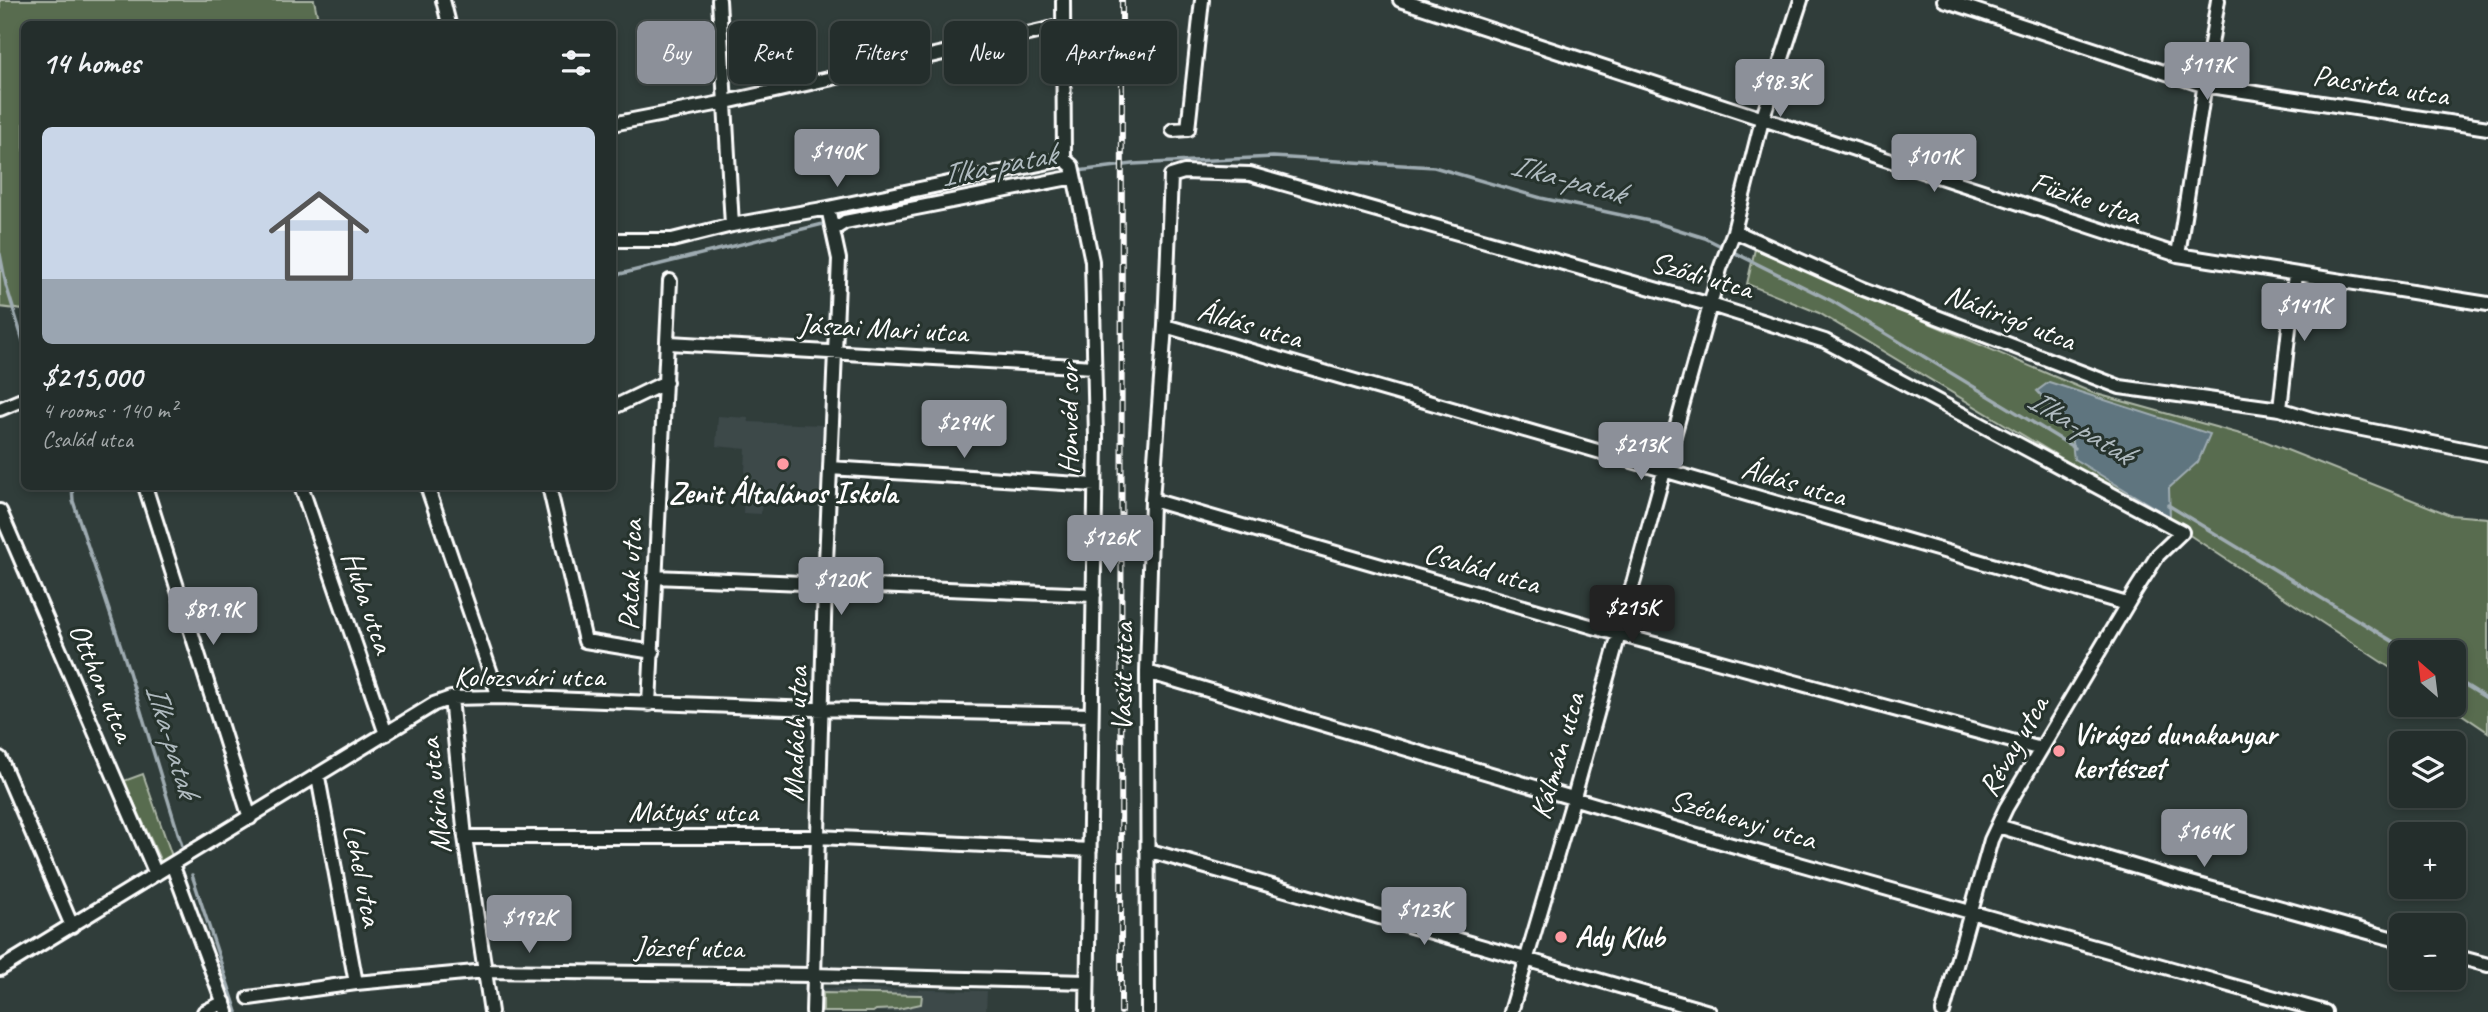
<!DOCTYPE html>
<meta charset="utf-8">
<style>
:root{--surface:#242e2c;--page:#303a38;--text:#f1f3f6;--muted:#a3a8a9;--line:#414a48;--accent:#8c9099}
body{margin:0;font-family:Caveat,sans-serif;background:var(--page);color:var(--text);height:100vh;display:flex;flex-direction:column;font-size:26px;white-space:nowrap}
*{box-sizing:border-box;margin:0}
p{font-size:23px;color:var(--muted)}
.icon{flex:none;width:38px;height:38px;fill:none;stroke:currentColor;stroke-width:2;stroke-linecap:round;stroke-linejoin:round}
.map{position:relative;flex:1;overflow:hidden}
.sheet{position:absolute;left:21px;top:21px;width:595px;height:469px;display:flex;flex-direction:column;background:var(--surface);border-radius:10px;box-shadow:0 4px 10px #0003,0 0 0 2px var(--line)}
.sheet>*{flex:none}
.hud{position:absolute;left:637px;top:21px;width:665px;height:63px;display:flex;gap:14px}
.needle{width:46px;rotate:332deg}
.buttons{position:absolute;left:2389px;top:640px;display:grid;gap:14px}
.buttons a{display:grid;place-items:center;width:77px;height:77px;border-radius:10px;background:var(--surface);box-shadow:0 4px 10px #0003,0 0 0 2px var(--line);font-size:35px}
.price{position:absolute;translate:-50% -60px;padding:0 16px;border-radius:7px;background:var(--accent);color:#fff;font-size:23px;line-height:46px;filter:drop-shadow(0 2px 4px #0008)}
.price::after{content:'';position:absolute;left:50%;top:42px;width:21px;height:16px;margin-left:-10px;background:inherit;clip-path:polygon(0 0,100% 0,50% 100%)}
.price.active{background:#222;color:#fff}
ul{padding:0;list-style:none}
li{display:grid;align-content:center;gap:14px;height:371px;padding:0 21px}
li span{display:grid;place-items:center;height:217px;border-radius:10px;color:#555}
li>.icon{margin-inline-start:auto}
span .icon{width:126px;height:126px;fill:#fffc;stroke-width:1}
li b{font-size:30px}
h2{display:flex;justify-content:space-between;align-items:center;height:84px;padding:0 21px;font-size:30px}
.pill{padding:0 24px;border-radius:10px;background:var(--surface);box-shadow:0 4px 10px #0003,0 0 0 2px var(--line);font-size:24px;line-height:63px}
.pill.active{background:var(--accent);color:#fff}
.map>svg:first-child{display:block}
.built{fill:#3c484a}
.green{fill:#596c4f;stroke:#acb6a7;stroke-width:2}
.water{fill:#5f757f;stroke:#9facb2;stroke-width:2}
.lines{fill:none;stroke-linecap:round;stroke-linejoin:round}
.stream{stroke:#9facb2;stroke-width:3.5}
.minor-casing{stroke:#fff;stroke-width:18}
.minor{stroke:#26332d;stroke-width:12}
.rail-casing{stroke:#fff;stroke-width:6}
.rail{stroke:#26332d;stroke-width:3.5;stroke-dasharray:10;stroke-linecap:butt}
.poi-dot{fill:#ff9aa2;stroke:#26332d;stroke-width:2.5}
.labels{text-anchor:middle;stroke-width:6;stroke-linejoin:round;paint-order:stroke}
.street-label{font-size:30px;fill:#fff;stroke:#26332d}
.poi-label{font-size:30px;font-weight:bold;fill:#fff;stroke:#26332d;text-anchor:start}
.water-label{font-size:32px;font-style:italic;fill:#afbabf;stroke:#26332d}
</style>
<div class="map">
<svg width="2488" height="1012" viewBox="0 0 2488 1012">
<rect width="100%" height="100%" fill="#303d3a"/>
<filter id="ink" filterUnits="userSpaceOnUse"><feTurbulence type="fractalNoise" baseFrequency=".0143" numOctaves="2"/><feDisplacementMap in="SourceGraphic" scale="14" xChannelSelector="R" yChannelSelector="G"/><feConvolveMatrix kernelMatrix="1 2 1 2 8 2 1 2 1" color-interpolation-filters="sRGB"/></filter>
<g filter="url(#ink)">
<path class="built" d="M718,416L748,418L749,422L822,425L819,503L762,500L761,514L743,513L746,449L716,446Z
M820,988L987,991L986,1012H819Z"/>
<path class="green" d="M0,0H314L319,24H24V310L0,307Z
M1755,249L2093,393L2262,440L2450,515L2488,518V732L2448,705H2454V653H2401V675L2188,534L1819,313L1747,284Z
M143,774L173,859L162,864L124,781Z
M823,993L922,995L921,1004L898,1009L876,1010L873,1012H823Z"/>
<path class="water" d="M2049,382L2210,434L2198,462L2169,488L2170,517L2074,459L2070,426L2037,391Z"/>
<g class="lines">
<path class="stream" d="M1078,171L1133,164L1273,157L1434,167L1541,198L1654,222L1705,238L1832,301L2075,448
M944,196L1067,172
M0,254L6,285L24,344
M612,276L827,223
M72,486L73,501L126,662L182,846
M2168,505L2412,653
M2454,678L2488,699
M192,875L237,1012"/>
<defs>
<path id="minor" d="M443,0L449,24
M719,0L732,225
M1063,0L1064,159L1072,166L1092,261L1096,438L1087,1012
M1400,0L2178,255L2488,304
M1944,0L2203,85L2488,128
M612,124L726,102L1063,26
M1173,130L1188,129L1202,0
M834,229L845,222L1074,177
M1734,231L1861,288L2120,387L2280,409L2312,419L2488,454
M612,240H672L732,225L828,208L1064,159
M2178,255L2218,0
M1165,326L2127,604
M669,343L1094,367
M612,408L666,382
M0,409L24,399
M2280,409L2295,274
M830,468L1095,485
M145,486L250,818
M301,486L386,734
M427,486L499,697
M549,486L585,641L653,652
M1152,500L1618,634L2041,749
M0,511L156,874
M654,577L1094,595
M1147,672L1714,840L2325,1012
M451,698L465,837L491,1012
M649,704L670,281
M0,758L72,926
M318,777L356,983
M1998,826L2180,880L2401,941
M465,837H818L1090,850
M1147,850L1709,1012
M172,864L227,1012
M2454,956L2488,965
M0,969L434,704L451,698L499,697L813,709L1091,715
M249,998L356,983L486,971L813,975L1087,982
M204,1012L224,1002
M813,1012L825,585L839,259L828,208
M1148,1012L1147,672L1152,500L1165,326L1171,176L1184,172L1250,174L1711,305L1825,341L2182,532L2158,555L2135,591L2006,808L1991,840L1943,1012
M1511,1012L1574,797L1720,269L1734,231L1762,120L1801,0"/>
</defs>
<use href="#minor" class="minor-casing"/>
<use href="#minor" class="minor"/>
<defs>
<path id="rail" d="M1121,1012L1122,0"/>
</defs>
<use href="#rail" class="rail-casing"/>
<use href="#rail" class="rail"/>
</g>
</g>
<g class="poi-dot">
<circle cx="783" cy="464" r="7"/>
<circle cx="2059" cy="751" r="7"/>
<circle cx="1561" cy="937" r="7"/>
</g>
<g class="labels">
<g class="street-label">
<text transform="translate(2381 85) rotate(9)" y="10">Pacsirta utca</text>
<text transform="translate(2086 198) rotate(18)" y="10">Füzike utca</text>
<text transform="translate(1702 275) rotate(16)" y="10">Sződi utca</text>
<text transform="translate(2010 317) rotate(21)" y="10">Nádirigó utca</text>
<text transform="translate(1250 324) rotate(16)" y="10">Áldás utca</text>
<text transform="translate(883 328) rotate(3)" y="10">Jászai Mari utca</text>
<text transform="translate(1068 419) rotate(-90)" y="10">Honvéd sor</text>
<text transform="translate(1794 482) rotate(16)" y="10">Áldás utca</text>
<text transform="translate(1482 568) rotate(16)" y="10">Család utca</text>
<text transform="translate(630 575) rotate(-88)" y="10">Patak utca</text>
<text transform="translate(368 602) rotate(71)" y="10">Huba utca</text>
<text x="529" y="686">Kolozsvári utca</text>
<text transform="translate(1122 677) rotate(-89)" y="10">Vasút utca</text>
<text transform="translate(102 682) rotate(67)" y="10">Otthon utca</text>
<text transform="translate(795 734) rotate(-88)" y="10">Madách utca</text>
<text transform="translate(2013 746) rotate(-60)" y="10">Révay utca</text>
<text transform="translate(1557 756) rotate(-74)" y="10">Kálmán utca</text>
<text transform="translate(435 796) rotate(-96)" y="10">Mária utca</text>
<text x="693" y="821">Mátyás utca</text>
<text transform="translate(1743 819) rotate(16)" y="10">Széchenyi utca</text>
<text transform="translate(363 875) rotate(79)" y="10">Lehel utca</text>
<text transform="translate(689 947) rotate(1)" y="10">József utca</text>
</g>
<g class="poi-label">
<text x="783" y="503" text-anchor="middle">Zenit Általános Iskola</text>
<text x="2073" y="744">Virágzó dunakanyar<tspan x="2073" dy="34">kertészet</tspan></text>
<text x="1575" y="947">Ady Klub</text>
</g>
<g class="water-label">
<text transform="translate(998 164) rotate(-11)" y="11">Ilka-patak</text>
<text transform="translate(1568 178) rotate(15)" y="11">Ilka-patak</text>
<text transform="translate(2081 426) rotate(31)" y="11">Ilka-patak</text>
<text transform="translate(173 740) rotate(73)" y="11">Ilka-patak</text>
</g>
</g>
</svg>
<div class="buttons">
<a><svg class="needle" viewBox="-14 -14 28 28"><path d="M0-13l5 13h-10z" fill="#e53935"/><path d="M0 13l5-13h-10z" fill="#a3a8a9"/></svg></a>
<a><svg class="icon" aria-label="layers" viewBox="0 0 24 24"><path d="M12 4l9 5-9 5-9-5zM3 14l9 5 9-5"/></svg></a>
<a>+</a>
<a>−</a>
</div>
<b class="price" style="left:2207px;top:102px">$117K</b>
<b class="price" style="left:1780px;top:119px">$98.3K</b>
<b class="price" style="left:837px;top:189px">$140K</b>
<b class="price" style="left:1934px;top:194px">$101K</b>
<b class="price" style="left:2304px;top:343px">$141K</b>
<b class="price" style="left:964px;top:460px">$294K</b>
<b class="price" style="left:1641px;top:482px">$213K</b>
<b class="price" style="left:1110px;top:575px">$126K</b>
<b class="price" style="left:841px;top:617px">$120K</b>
<b class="price active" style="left:1632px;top:645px">$215K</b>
<b class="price" style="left:213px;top:647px">$81.9K</b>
<b class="price" style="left:2204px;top:869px">$164K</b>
<b class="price" style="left:1424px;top:947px">$123K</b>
<b class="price" style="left:529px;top:955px">$192K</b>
<div class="hud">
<a class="pill active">Buy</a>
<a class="pill">Rent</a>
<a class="pill">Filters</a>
<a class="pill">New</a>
<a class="pill">Apartment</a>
</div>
<section class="sheet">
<h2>14 homes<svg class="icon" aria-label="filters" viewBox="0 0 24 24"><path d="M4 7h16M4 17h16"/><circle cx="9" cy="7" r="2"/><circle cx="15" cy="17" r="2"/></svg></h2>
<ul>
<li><span style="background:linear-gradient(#c9d6e8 70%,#9aa5b1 0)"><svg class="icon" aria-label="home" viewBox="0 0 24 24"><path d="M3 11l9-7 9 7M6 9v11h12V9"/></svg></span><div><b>$215,000</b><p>4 rooms · 140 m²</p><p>Család utca</p></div></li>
</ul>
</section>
</div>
